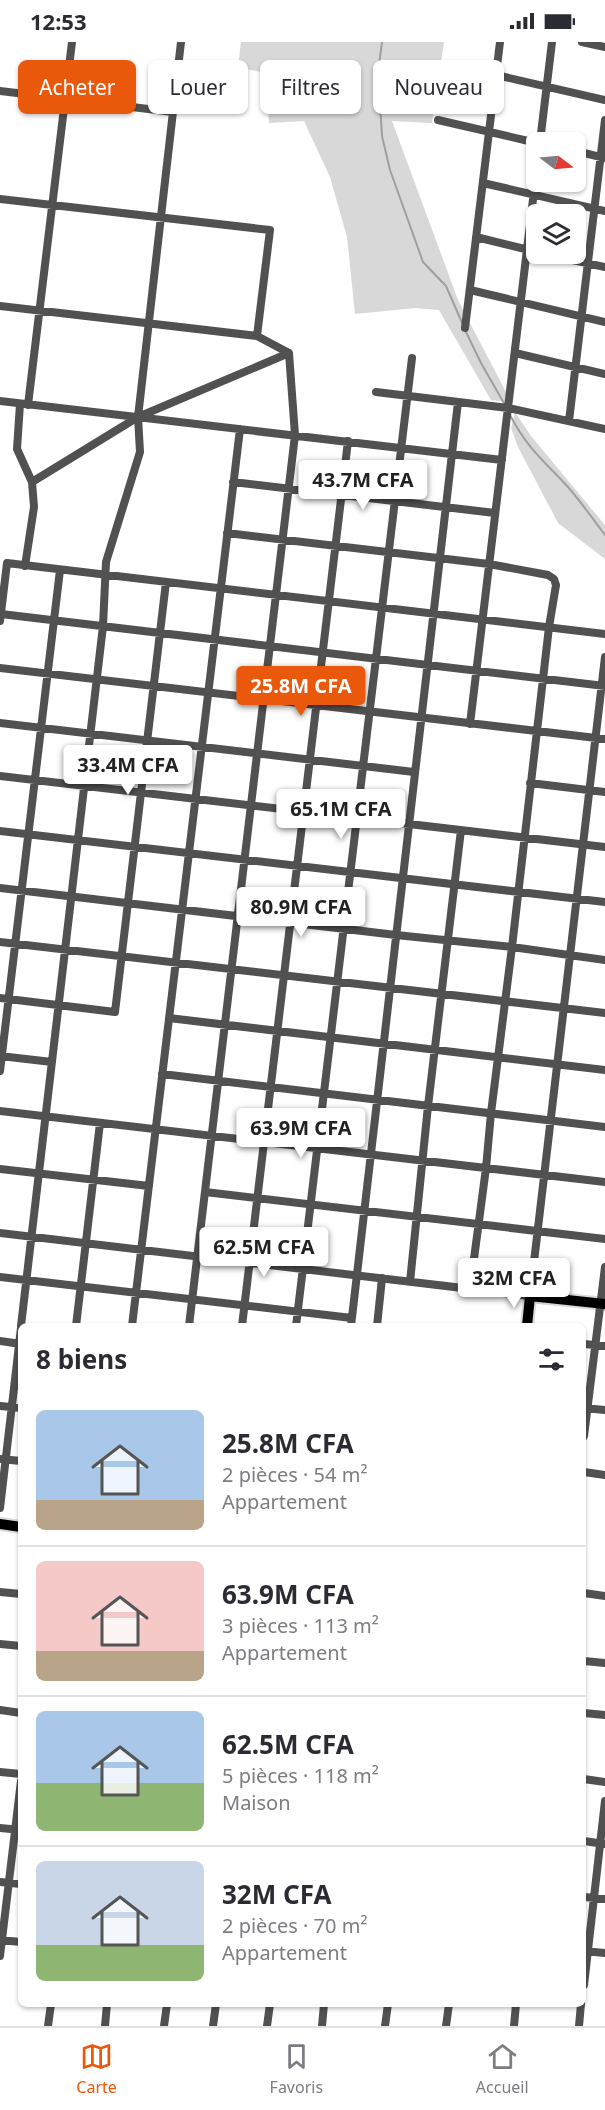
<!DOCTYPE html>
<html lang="fr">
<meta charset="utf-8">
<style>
:root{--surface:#fff;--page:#f2f2f3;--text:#2b2b33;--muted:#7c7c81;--line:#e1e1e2;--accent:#ea580c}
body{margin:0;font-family:"Noto Sans",sans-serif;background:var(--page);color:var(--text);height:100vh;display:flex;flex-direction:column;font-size:22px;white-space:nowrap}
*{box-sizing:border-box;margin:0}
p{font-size:20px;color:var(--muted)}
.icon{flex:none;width:33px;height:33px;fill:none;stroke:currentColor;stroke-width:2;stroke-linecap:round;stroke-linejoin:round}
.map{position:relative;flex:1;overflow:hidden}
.drawer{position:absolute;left:18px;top:1281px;width:568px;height:684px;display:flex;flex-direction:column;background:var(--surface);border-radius:9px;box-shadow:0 2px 4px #0004}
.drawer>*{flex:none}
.hud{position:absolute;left:18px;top:18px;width:570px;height:54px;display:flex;gap:12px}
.needle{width:39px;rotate:106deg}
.tools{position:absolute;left:526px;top:90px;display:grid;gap:12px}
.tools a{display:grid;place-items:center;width:60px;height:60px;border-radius:9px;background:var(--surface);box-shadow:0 2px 4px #0004;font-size:30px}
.price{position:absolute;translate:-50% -51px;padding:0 14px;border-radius:6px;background:#fff;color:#222;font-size:20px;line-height:39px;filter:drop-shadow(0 2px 3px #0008)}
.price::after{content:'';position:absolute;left:50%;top:36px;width:18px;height:14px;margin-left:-9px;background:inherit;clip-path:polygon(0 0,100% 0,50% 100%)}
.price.on{background:var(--accent);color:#fff}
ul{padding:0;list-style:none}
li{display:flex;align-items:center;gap:18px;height:150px;padding:0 18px}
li+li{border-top:2px solid var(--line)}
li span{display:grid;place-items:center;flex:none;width:168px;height:120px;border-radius:9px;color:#555}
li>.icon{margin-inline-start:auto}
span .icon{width:72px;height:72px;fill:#fffc;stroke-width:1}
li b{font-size:26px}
h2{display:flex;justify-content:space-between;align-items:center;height:72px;padding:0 18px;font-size:26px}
.tag{padding:0 21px;border-radius:9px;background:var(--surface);box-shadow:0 2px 4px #0004;font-size:21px;line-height:54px}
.tag.on{background:var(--accent);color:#fff}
.status{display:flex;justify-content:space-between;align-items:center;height:42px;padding:0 30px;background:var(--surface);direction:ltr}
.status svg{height:16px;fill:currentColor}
.tabs{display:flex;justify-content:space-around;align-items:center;height:84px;border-top:2px solid var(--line);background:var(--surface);font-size:16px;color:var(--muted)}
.tabs a{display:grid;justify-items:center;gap:3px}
.tabs .on{color:var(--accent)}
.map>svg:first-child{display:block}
.green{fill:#d8d8d8}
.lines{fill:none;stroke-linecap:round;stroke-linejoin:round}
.stream{stroke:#9f9f9f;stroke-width:2}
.major-casing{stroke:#dbdbdb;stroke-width:14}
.minor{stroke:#515151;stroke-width:8}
.major{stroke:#000;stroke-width:10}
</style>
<div class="status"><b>12:53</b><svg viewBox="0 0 49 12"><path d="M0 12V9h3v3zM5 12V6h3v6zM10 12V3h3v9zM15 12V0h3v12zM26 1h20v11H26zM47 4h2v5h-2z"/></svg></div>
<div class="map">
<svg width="605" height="1984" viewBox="0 0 605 1984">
<rect width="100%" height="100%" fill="#fff"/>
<path class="green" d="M241,0H444L432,81L392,79L458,258L506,350L508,360L491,358L439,268L415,266L355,272L347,195L330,135L304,79L269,81L265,31L238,25Z
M515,370L531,394L605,483V517L558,481L518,405L511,386Z"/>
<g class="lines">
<path class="stream" d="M382,0L379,23L380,63L382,94L390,128L423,220L446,244L463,283
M465,288L481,321L505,363
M510,373C527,406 544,419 568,445C581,460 593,477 605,493"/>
<defs>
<path id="major" d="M527,1284L530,1254L605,1262
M0,1482L21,1485"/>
</defs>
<use href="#major" class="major-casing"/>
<path class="minor" d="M582,0L605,5
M496,33L605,58
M0,49L173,70
M438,78L537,101
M540,100L552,0
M576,109L605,116
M483,141L605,169
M0,157L270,188L257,294
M476,195L537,210
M545,212L605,225
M470,248L605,280
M0,264L257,294L289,311L295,393L189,1284
M465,286L500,0
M515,311L605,332
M376,350L508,366L605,387
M0,359L502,418
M20,362L17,407L32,440L34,465L25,524
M28,363L72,0
M569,379L605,78
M32,440L138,375L289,311
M233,440L495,471
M227,491L489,522L548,533L554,537L556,543L549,585L512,905L491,1071L486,1126L470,1247
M1,572L605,644
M0,579L7,521L605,592
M0,626L605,697
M0,681L414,730
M470,682L537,124
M0,734L605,805
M530,741L605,750
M0,789L605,860
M0,846L396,893L512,905L605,918
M0,900L605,971
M0,956L115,970L166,540
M169,976L605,1028
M0,1014L52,1020
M0,1029L60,528
M162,1032L605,1085
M0,1069L605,1140
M0,1127L149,1144
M205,1150L605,1197
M0,1191L530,1254L605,615
M0,1235L352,1276
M410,1240L428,1064L461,788
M21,1284L103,584L106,520L140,410L138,375L181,0
M76,1284L100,1081
M132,1284L240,387
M242,1284L348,399
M296,1284L412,316
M351,1284L458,360
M377,1284L382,1236
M0,1299L21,1302
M584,1302L605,1304
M0,1364L21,1366
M584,1366L605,1368
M584,1394L605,1225
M0,1417L21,1419
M584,1430L605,1433
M0,1466L21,1286
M0,1550L21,1552
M584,1551L605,1554
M0,1602L21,1604
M584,1619L605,1621
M0,1668L21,1671
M584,1671L605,1673
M0,1730L21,1732
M584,1737L605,1740
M0,1786L21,1788
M584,1799L604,1802
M0,1840L21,1842
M584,1855L605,1857
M0,1898L21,1900
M584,1909L605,1911
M0,1914L21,1739
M584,1943L605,1759
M48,1984L51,1962
M105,1984L107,1962
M164,1984L167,1962
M213,1984L216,1962
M267,1984L270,1962
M322,1984L324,1962
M385,1984L388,1962
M446,1984L449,1962
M514,1984L516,1962
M579,1984L581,1962"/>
<use href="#major" class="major"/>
</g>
</svg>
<div class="tools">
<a><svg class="needle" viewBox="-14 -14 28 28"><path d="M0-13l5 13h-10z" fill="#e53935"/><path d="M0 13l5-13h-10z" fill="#7c7c81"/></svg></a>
<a><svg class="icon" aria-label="layers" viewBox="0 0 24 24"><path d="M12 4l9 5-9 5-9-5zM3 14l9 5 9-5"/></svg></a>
</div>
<b class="price" style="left:363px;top:469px">43.7M CFA</b>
<b class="price on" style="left:301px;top:675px">25.8M CFA</b>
<b class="price" style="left:128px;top:754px">33.4M CFA</b>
<b class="price" style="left:341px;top:798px">65.1M CFA</b>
<b class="price" style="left:301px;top:896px">80.9M CFA</b>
<b class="price" style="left:301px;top:1117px">63.9M CFA</b>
<b class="price" style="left:264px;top:1236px">62.5M CFA</b>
<b class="price" style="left:514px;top:1267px">32M CFA</b>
<div class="hud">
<a class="tag on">Acheter</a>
<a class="tag">Louer</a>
<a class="tag">Filtres</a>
<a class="tag">Nouveau</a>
</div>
<section class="drawer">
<h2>8 biens<svg class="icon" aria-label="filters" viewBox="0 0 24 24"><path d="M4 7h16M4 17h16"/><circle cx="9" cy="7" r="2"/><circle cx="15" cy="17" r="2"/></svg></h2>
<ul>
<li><span style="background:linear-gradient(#a9c7e8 75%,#b9a48a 0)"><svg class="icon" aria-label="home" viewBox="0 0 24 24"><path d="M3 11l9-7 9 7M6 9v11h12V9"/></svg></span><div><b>25.8M CFA</b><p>2 pièces · 54 m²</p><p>Appartement</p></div></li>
<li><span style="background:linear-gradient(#f6c9c9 75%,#b9a48a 0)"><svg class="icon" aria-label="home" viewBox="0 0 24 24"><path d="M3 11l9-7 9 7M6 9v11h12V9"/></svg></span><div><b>63.9M CFA</b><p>3 pièces · 113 m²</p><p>Appartement</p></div></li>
<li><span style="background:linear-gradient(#a9c7e8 60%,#8fb573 0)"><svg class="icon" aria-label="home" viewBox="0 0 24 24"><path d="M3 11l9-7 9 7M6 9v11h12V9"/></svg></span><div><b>62.5M CFA</b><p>5 pièces · 118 m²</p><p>Maison</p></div></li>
<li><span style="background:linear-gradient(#c9d6e8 70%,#8fb573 0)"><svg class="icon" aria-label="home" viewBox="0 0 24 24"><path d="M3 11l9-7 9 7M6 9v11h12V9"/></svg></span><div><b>32M CFA</b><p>2 pièces · 70 m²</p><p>Appartement</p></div></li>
</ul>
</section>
</div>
<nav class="tabs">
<a class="on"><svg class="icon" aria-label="map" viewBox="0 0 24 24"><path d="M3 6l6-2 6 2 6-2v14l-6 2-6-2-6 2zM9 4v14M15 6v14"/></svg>Carte</a>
<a><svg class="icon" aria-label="saved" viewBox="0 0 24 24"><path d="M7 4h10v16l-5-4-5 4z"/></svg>Favoris</a>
<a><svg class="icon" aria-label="home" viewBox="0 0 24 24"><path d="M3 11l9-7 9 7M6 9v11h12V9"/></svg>Accueil</a>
</nav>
